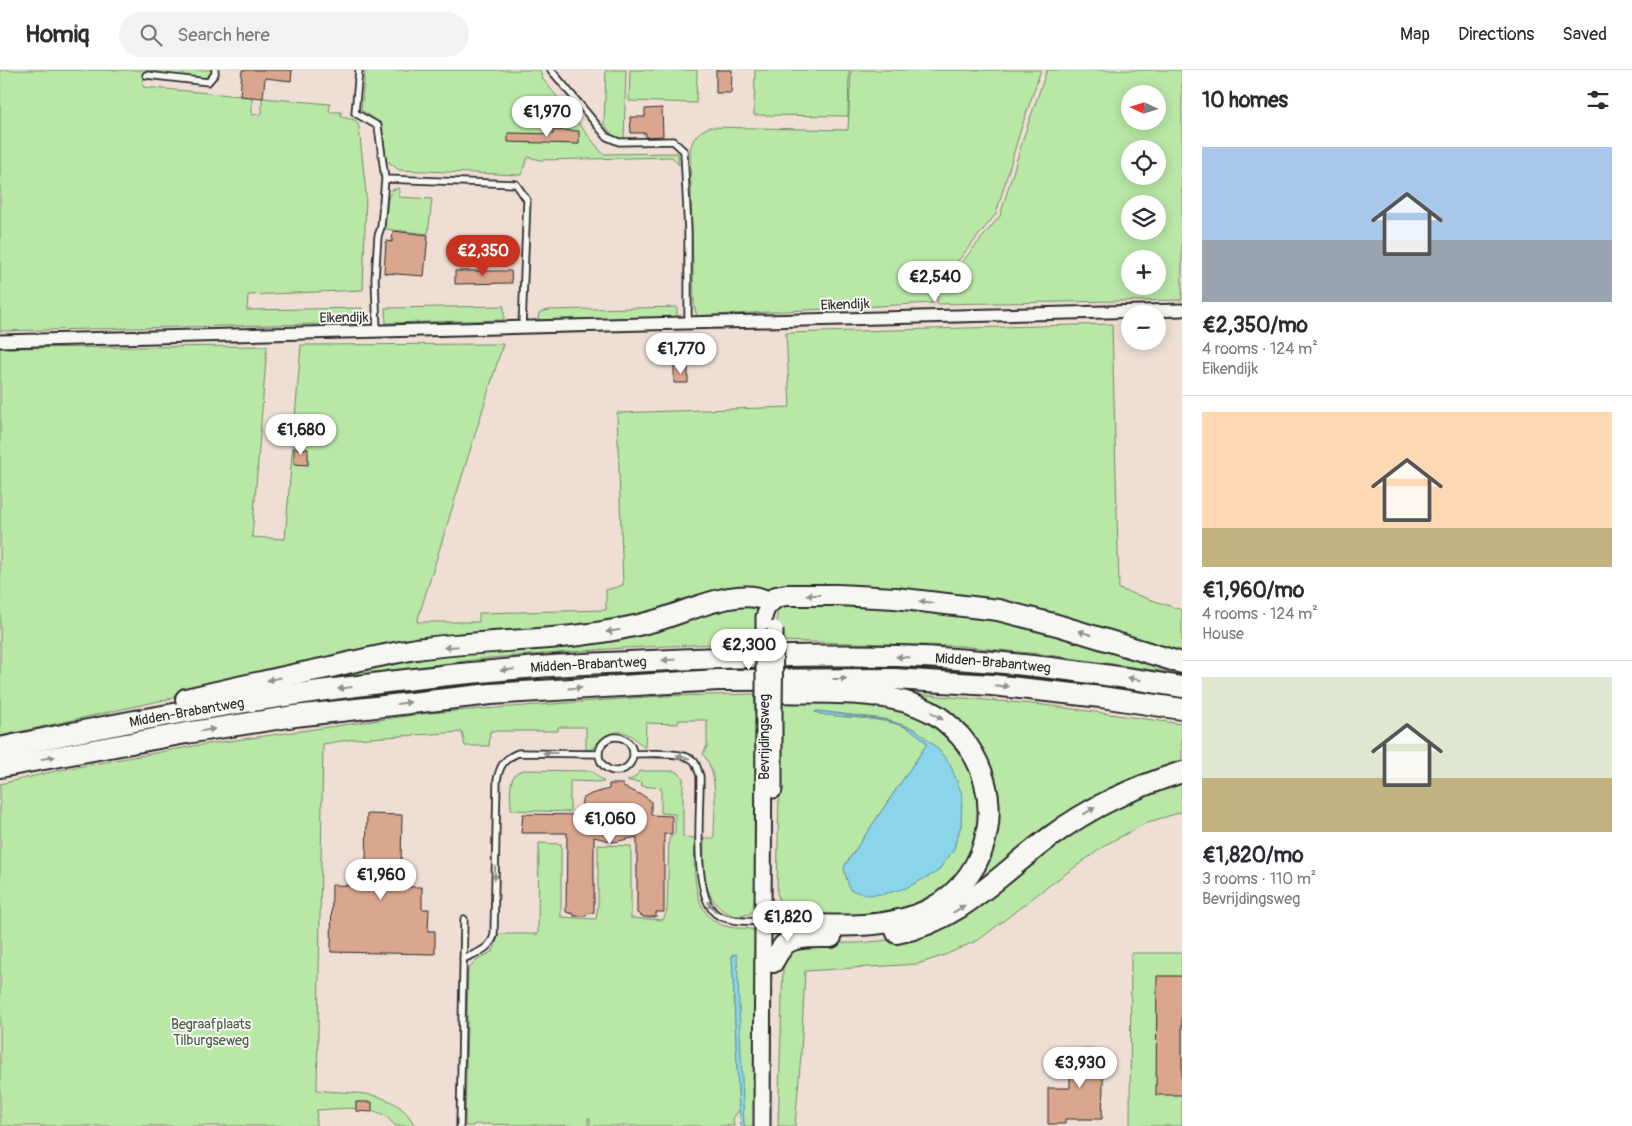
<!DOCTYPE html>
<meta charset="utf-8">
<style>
:root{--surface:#fff;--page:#f2f2f3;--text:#2b2b33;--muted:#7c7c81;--line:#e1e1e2;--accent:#c8321e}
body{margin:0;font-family:Pangolin,sans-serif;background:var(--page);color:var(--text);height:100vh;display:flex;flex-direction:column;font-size:19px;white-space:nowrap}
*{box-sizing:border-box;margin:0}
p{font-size:16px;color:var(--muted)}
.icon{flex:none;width:28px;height:28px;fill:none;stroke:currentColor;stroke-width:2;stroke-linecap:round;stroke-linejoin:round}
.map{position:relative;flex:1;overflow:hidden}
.panel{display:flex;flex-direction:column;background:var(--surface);width:450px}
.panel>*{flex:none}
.needle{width:32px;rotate:274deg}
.buttons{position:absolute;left:1121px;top:15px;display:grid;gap:10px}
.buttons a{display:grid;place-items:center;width:45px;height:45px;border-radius:50%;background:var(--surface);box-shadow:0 2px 12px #0003;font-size:25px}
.price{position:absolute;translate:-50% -42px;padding:0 11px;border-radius:18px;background:#fff;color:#222;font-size:16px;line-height:32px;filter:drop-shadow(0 1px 2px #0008)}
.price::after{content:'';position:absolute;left:50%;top:30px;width:15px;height:11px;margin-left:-8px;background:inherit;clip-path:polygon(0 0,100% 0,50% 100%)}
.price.on{background:var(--accent);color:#fff}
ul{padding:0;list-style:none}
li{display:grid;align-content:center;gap:10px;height:265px;padding:0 20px}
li+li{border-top:1px solid var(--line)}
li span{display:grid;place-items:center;height:155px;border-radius:0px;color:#555}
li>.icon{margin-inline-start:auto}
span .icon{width:90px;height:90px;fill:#fffc;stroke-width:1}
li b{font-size:21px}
h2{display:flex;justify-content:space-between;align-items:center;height:60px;padding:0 20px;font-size:21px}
header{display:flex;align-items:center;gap:30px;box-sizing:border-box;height:70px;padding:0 25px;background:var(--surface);border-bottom:1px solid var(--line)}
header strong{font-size:24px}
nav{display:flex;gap:28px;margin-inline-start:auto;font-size:18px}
.search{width:350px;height:45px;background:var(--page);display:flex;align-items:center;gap:12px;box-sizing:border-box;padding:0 18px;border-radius:28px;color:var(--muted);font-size:19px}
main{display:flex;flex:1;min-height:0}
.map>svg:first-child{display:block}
.green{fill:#b8e7a6;stroke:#728968;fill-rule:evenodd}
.water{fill:#8bd5eb;stroke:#65919e}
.building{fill:#daa78e;stroke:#2b2b2b}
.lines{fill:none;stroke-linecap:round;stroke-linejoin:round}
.lane-casing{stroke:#2b2b2b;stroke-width:9}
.street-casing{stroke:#2b2b2b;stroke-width:15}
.secondary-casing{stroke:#2b2b2b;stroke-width:19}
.highway-casing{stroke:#2b2b2b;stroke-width:24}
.lane{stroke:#f6f6f2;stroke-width:5.5}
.street{stroke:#f6f6f2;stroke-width:11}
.secondary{stroke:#f6f6f2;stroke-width:15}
.highway{stroke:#f6f6f2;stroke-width:20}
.secondary-bridge-casing{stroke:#2b2b2b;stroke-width:19;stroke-linecap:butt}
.secondary-bridge{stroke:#f6f6f2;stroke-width:15}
.oneway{fill:#90908e}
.labels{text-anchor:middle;stroke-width:4;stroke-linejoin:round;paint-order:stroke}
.street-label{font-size:14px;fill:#2b2b2b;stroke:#f6f6f2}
.park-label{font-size:14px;fill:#4e5a4a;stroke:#f6f6f2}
</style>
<header>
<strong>Homiq</strong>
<div class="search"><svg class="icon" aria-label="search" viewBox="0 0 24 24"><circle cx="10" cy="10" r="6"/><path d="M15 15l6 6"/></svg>Search here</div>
<nav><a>Map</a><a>Directions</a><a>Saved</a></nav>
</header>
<main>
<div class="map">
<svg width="1182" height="1056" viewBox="0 0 1182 1056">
<rect width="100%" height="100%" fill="#eeded4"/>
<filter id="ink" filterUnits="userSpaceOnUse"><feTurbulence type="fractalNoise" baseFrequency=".02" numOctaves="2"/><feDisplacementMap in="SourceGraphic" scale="10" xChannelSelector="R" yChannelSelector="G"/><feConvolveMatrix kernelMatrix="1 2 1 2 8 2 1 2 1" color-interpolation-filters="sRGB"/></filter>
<g filter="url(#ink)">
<path class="green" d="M0,0H211V5L208,8L144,2L143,17L252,27V45L262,44V28L330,34L329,42H341V47L355,50L359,57L366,124L363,220L248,225L247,240L362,238V253L0,261Z
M365,0H540L542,8L603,84L678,83L679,95L672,87L541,90L528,87L521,105L399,100L386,90L382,54L361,40Z
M606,0H626L624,71L614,67L604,54Z
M630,0H697L696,33L629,31Z
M755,0H849L848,46L754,45Z
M851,0H1041L1019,65L996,144L934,220L933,233L697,246L694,236L690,81C693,67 697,63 709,57L848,60Z
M1047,0H1182V230L937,234L938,221L1000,146L1024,66ZM1130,24H1158V51H1130ZM1130,79H1158V106H1130ZM1130,134H1158V161H1130ZM1130,189H1158V216H1130Z
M399,118V127L432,129L428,164L385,159L388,128L392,120Z
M504,236V250L386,253L385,238Z
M677,237V247L538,250L539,243L548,240Z
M1112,254L1119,519L1182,540V589L1072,556L863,523L658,545L250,611L0,666V278L267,276L252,467L285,469L301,275L503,274L417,552H479V543L606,540V520L623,515L617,343L790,337L786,263Z
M753,532L760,540L759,572L623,578L489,588L271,615L335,598Z
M782,532L966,539L1182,597V604L1049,585L960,576L777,571V536Z
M893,622L1044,635L1182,654V698L1156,706L965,830L905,852L985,786L976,677Z
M755,624V644L758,647L757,839C734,857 710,836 706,812C703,798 704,782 704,768H714C714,742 720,705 703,684L707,676V650H679L678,654L646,653L645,678C639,674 636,668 630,665C615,656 600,668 592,679L586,680V657H558V661H490L489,676H465L462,662L354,669L323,674L317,1020C353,1025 395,1017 415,1056H396C392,1053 389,1048 384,1045C365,1035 338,1039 317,1040L316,1056H0V714L60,700L194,676L428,643L663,626Z
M781,625L894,633L952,664L983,719L976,781L941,825L897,845L795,848L783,840L777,823ZM818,641L884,649L915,659L937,678L950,694L961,755L953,781L937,802L845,795L927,674C908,648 867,649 837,646C830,645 821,645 815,642Z
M524,700L592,701L604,712L570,711V742L511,740C511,726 506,703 524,700Z
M640,701H674L679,703L683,708V767L695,768C694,798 690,850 729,857C741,860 749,855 758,864L759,1056H744L734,884L732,885L739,1040L733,1049L734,1056H590V1048H588V1056L474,1054L473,1056H465L468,900L476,891L493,881L499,864H538L539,773L561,774V847L596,849L598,835V775L631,776V848L663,850L667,841L669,768L675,764V744L661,743V718L642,716L641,712L627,711L634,708Z
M1182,708V742L1148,752L1107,774L1043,820L980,869L945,885L918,894L805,901L801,984L795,1056H778L783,896L787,886L793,879L809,873H860L898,869L1084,749Z
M1131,883H1182V1056H1130Z"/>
<path class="water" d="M817,641L884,650L915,659L937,678L950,694L962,724L961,755L953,781L937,802L906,818L884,824L868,825L850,820L844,800L845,795L927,674C908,648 867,649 837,646C830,645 821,645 815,642Z
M736,884L737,886L744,1056H741L739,1040L732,885Z"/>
<path class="building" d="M242,0H292L291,11L265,8L263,28L240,26Z
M716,0H732L731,23H716Z
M662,38L663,66L645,67L646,63H631L630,47H645V39Z
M553,60L579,61V74L508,72V63L553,64Z
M393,161L428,165L424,206L384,203L386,171L392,172Z
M455,201H511L512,213L455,214Z
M674,296H688V313H674Z
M294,378L308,379V395L294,394Z
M609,714H623V717L642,725L651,731V745L672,746V764H664V842H656V847H644L637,843V767L614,772L594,767V842L586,845V846H574V844L566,842L567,763H521L523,744L581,745L582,729L591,724L609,719Z
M367,744L402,745L401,793H403V817H422V839H429L428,861H435V884L331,882L332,815L364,816V792H366Z
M1157,906H1182V1025H1156Z
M1070,979L1104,980L1102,1049H1065V1054H1048V1018H1070Z
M356,1032H372V1042L356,1041Z"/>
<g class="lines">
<defs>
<path id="lane" d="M359,0L355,43L378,56L385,109L381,157L378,166L375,209L377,261
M551,0L607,67L619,72L673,71L684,81L688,162V254
M146,5L208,12L215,4V0
M385,109L516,114L527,130L522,257
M599 684a17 17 0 1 1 34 0a17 17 0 1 1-34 0Z
M633,684C647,684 684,681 694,691C697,695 698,701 700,706C701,737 691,824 716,844C728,852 747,851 761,852
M463,889C476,883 490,880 494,865L497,710C500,695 504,689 518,683L599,684
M460,1056L464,849"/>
<path id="street" d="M0,271L1182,240"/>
<path id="secondary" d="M764,559V547L769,533
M774,720V644
M762,1056L764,644"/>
<g id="highway">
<path d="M186,629C234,618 282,607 331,597C359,590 388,584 416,579C495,568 576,573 654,551C682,544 744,513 769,533L776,527L786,525H838L895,528L998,540L1057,555L1182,593"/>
<path id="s1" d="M0,678C177,640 357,611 538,597C576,594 614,593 651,591C733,587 815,584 897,586C992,589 1088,601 1182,617"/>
<path d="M0,697L186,663L295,646L491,624L718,610L894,609L992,615L1101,627L1182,639"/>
<path d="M773,853C822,855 886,862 930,839C995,805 1007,721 961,667C952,657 942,647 929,641C883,618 826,624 776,622"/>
<path d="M897,863C959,852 1001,803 1050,767C1092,736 1132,718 1182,702"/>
<path d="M773,892C776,886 780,880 784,875C794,865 818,867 831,867"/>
</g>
</defs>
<use href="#lane" class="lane-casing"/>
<use href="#street" class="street-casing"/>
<use href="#secondary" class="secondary-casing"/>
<use href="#highway" class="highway-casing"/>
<use href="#lane" class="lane"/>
<use href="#street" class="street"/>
<use href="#secondary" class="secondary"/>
<use href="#highway" class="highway"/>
<defs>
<path id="secondary-bridge" d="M764,644V590
M774,644L775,559"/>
</defs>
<use href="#secondary-bridge" class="secondary-bridge-casing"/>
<use href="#secondary-bridge" class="secondary-bridge"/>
</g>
<defs><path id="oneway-solid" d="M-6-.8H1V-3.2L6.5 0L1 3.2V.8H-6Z" transform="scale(1.25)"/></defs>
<g class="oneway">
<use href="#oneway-solid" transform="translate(813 525) rotate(-180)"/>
<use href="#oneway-solid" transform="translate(926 532) rotate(-173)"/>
<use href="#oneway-solid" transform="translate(613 561) rotate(171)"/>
<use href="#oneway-solid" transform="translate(1085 563) rotate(-163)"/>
<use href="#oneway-solid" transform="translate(451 577) rotate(175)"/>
<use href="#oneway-solid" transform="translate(903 587) rotate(-177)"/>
<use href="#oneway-solid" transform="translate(669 590) rotate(177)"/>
<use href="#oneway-solid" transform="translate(507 600) rotate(174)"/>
<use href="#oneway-solid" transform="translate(274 609) rotate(168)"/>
<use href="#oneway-solid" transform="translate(840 609)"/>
<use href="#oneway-solid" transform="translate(1134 609) rotate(-171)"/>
<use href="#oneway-solid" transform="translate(1002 616) rotate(6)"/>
<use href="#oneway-solid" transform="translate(345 618) rotate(173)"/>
<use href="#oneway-solid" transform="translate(575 618) rotate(-3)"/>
<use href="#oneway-solid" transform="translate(404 633) rotate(-7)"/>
<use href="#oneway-solid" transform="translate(937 646) rotate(32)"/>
<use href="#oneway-solid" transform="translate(208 660) rotate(-9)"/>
<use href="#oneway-solid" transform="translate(550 683) rotate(-180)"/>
<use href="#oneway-solid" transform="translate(683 687) rotate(-166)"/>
<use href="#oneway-solid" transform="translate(48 688) rotate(-10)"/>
<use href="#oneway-solid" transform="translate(1089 741) rotate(-31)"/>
<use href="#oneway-solid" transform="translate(495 803) rotate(91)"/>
<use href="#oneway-solid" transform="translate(712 837) rotate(-127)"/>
<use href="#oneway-solid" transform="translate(959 839) rotate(-31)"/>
</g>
</g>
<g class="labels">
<g class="street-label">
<text transform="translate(845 234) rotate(-2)" y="5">Eikendijk</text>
<text transform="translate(344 247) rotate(-1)" y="5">Eikendijk</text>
<text dy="5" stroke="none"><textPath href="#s1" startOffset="1000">Midden-Brabantweg</textPath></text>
<text dy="5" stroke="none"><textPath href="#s1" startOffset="595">Midden-Brabantweg</textPath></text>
<text dy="5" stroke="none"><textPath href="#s1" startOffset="190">Midden-Brabantweg</textPath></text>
<text transform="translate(764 667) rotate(-90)" y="5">Bevrijdingsweg</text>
</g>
<g class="park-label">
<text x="211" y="959">Begraafplaats<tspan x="211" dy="16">Tilburgseweg</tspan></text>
</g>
</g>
</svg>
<div class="buttons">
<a><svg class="needle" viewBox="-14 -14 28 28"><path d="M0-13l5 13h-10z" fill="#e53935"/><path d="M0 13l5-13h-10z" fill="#7c7c81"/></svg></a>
<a><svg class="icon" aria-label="locate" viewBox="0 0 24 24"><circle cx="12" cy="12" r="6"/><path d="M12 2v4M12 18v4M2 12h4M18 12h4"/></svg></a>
<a><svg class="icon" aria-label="layers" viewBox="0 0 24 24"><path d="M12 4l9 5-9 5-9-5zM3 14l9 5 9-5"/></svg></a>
<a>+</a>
<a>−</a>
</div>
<b class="price" style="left:547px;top:68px">€1,970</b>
<b class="price on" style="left:483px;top:207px">€2,350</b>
<b class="price" style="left:935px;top:233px">€2,540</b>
<b class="price" style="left:681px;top:305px">€1,770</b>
<b class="price" style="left:301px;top:386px">€1,680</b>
<b class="price" style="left:749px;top:601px">€2,300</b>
<b class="price" style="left:610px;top:775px">€1,060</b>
<b class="price" style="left:381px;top:831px">€1,960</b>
<b class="price" style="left:788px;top:873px">€1,820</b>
<b class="price" style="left:1080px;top:1019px">€3,930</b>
</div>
<section class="panel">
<h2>10 homes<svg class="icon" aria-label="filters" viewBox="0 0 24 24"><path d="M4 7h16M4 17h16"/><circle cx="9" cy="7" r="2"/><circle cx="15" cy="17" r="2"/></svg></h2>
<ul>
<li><span style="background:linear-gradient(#a9c7e8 60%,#9aa5b1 0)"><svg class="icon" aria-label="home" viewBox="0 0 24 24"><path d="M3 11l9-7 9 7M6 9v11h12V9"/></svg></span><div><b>€2,350/mo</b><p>4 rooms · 124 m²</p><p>Eikendijk</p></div></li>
<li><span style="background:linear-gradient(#ffd9b3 75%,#c2b280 0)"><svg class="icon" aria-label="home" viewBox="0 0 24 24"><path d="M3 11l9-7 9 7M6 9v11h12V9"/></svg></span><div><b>€1,960/mo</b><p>4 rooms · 124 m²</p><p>House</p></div></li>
<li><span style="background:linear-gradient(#dfe7d0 65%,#c2b280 0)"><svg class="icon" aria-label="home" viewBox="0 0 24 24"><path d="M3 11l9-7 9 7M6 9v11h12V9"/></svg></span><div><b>€1,820/mo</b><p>3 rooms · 110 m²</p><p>Bevrijdingsweg</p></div></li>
</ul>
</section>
</main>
